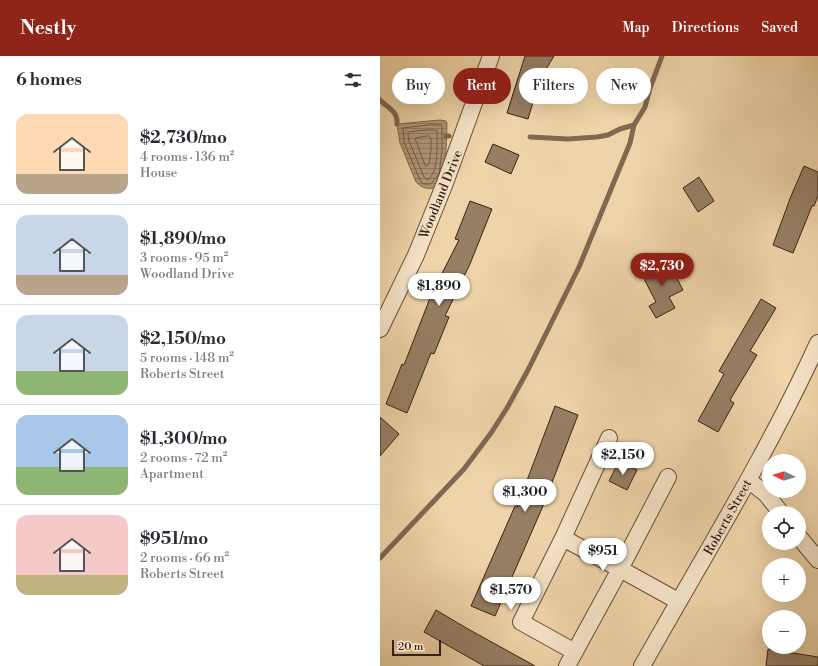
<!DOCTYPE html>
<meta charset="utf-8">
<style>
:root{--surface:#fff;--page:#f2f2f3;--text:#2b2b33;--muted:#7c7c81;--line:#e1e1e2;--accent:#8f2418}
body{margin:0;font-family:"Libre Bodoni",serif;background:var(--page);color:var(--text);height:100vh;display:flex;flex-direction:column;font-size:15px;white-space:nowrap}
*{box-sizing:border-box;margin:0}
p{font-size:13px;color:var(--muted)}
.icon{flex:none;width:22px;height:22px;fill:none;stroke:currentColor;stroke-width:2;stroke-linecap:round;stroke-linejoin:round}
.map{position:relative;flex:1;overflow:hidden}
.details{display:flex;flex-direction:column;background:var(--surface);width:380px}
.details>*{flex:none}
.guide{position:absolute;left:12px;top:12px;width:366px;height:36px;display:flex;gap:8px}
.needle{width:26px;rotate:275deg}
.fabs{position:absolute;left:382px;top:398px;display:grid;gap:8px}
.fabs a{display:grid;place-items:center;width:44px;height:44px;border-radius:50%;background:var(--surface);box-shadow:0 4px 16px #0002;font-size:20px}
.scale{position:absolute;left:12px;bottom:10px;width:49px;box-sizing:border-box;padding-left:4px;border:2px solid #37221a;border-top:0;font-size:11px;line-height:14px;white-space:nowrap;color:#37221a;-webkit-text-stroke:3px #f5e3c7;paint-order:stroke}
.price{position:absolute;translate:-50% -34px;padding:0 9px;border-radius:14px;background:#fff;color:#222;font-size:13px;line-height:26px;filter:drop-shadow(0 1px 2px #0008)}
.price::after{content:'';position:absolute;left:50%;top:24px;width:12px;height:9px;margin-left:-6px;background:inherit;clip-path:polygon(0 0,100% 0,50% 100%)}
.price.active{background:var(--accent);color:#fff}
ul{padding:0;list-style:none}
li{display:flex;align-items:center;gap:12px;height:100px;padding:0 16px}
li+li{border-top:1px solid var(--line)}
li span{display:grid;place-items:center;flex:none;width:112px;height:80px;border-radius:12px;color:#555}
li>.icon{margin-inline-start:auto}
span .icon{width:48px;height:48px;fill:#fffc;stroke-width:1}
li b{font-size:17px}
h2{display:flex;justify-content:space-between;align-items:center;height:48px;padding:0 16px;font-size:17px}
.pill{padding:0 14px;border-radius:18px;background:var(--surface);box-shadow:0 4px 16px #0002;font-size:14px;line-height:36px}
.pill.active{background:var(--accent);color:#fff}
header{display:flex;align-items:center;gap:24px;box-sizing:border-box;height:56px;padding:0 20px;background:var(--accent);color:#fff}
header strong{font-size:19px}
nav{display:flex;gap:22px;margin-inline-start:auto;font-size:14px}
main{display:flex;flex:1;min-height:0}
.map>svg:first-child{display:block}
.water{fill:url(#water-rules);stroke:#806852}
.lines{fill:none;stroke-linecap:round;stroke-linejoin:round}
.shore{stroke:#745c49;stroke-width:1}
.stream{stroke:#806852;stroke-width:5}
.building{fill:#977f64;stroke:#37221a}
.street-casing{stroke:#654e3e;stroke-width:18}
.street{stroke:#f5e3c7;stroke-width:16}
.labels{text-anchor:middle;stroke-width:3.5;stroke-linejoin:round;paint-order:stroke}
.street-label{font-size:13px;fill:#37221a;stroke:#f5e3c7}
</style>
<header>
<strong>Nestly</strong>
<nav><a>Map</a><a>Directions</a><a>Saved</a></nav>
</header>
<main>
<section class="details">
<h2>6 homes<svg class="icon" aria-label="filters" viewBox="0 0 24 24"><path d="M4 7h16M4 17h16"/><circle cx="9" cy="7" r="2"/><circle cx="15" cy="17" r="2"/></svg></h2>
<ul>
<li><span style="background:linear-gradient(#ffd9b3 75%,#b9a48a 0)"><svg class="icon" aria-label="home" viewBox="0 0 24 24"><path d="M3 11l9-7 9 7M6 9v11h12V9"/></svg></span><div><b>$2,730/mo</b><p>4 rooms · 136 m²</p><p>House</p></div></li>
<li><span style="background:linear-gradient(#c9d6e8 75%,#b9a48a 0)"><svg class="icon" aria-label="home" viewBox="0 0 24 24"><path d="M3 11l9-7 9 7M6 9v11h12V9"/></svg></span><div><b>$1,890/mo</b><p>3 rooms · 95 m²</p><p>Woodland Drive</p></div></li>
<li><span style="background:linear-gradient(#c9d6e8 70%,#8fb573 0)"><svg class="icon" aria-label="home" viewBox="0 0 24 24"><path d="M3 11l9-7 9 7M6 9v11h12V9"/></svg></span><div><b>$2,150/mo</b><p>5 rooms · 148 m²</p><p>Roberts Street</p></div></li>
<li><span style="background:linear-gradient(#a9c7e8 65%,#8fb573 0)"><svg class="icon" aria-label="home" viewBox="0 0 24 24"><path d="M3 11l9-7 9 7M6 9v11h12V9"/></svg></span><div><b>$1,300/mo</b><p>2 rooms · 72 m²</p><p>Apartment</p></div></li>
<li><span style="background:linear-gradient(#f6c9c9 75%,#c2b280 0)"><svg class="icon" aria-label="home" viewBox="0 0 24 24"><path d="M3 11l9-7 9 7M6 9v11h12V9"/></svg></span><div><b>$951/mo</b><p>2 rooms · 66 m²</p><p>Roberts Street</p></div></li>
</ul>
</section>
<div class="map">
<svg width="438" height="610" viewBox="0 0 438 610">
<defs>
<pattern id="water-rules" width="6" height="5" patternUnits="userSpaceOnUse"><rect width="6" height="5" fill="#b19778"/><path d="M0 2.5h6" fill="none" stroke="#917b62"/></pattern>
</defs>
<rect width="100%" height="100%" fill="#f0d4a9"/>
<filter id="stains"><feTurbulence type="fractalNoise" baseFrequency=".005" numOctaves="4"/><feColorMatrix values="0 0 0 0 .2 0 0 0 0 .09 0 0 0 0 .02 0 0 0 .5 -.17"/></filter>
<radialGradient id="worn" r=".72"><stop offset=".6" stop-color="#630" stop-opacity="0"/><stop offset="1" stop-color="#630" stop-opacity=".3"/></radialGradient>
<path class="water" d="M60,64L66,65L67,68L66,95L62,121L54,132C46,133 42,132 36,126L20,87L17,68Z"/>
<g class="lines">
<path class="shore" d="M48,74H55L57,75C57,87 59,118 47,124L44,121L29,85L28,78L29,76Z
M49,80L51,82V94L49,108L47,110L45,109L35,83L36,82Z
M58,119L51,128H43L40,124L24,86L23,72L48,69H62V95L59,119"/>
<path class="stream" d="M0,44C8,52 18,55 17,68
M66,80H69
M150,81L188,83L217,81L228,79L240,73L254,69
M0,502L84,413L111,377L127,352L148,314L199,211L250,87L254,69L265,51L270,32L282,0"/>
</g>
<path class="building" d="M145,0H174L160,23L148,63L127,57Z
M113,88L139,99L131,118L105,106Z
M424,110L438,116V140L434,150H432L413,197L393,189L411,140Z
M319,121L334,145L318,156L303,132Z
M90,145L112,153L90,208L65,260L69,261L54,298L51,297L27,357L6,348L22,308L24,309L52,237L79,184L75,183Z
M287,203L303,234L289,241L295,252L276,262L269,250L276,246L261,217Z
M381,243L396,252L370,295L377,299L350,344L354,347L338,376L318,365L344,318L339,315Z
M175,350L198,359L163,450L115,560L91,550L135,450L137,451Z
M0,361L19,378L0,400Z
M239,405L257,414L247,434L229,425Z
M56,554L88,573L155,610H104L44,576Z
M388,593L438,601V610H386Z"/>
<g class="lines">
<defs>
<path id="street" d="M0,273L36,199L65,127L111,0
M229,382L183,482L240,513L288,421
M368,424L386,438L401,457
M419,481L438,504
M183,482L141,566L195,596
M187,610L240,513L298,545
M262,610C322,503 387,399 438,287"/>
</defs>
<use href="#street" class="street-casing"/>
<use href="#street" class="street"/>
</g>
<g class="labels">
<g class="street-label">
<text transform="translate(60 138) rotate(-68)" y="5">Woodland Drive</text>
<text transform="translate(347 461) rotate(-61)" y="5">Roberts Street</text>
</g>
</g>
<rect width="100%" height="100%" filter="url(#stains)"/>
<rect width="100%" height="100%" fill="url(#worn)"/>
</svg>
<div class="fabs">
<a><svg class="needle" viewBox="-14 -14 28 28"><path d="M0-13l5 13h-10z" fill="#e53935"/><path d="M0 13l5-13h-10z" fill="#7c7c81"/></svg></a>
<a><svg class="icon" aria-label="locate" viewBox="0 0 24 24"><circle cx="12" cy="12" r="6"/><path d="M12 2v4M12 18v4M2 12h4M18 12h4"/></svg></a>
<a>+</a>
<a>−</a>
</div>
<div class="scale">20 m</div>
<b class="price active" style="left:282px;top:231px">$2,730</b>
<b class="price" style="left:59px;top:251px">$1,890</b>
<b class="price" style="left:243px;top:420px">$2,150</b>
<b class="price" style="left:145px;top:457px">$1,300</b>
<b class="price" style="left:223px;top:516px">$951</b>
<b class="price" style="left:131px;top:555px">$1,570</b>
<div class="guide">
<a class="pill">Buy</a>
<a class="pill active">Rent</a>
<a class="pill">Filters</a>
<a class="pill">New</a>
</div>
</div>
</main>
